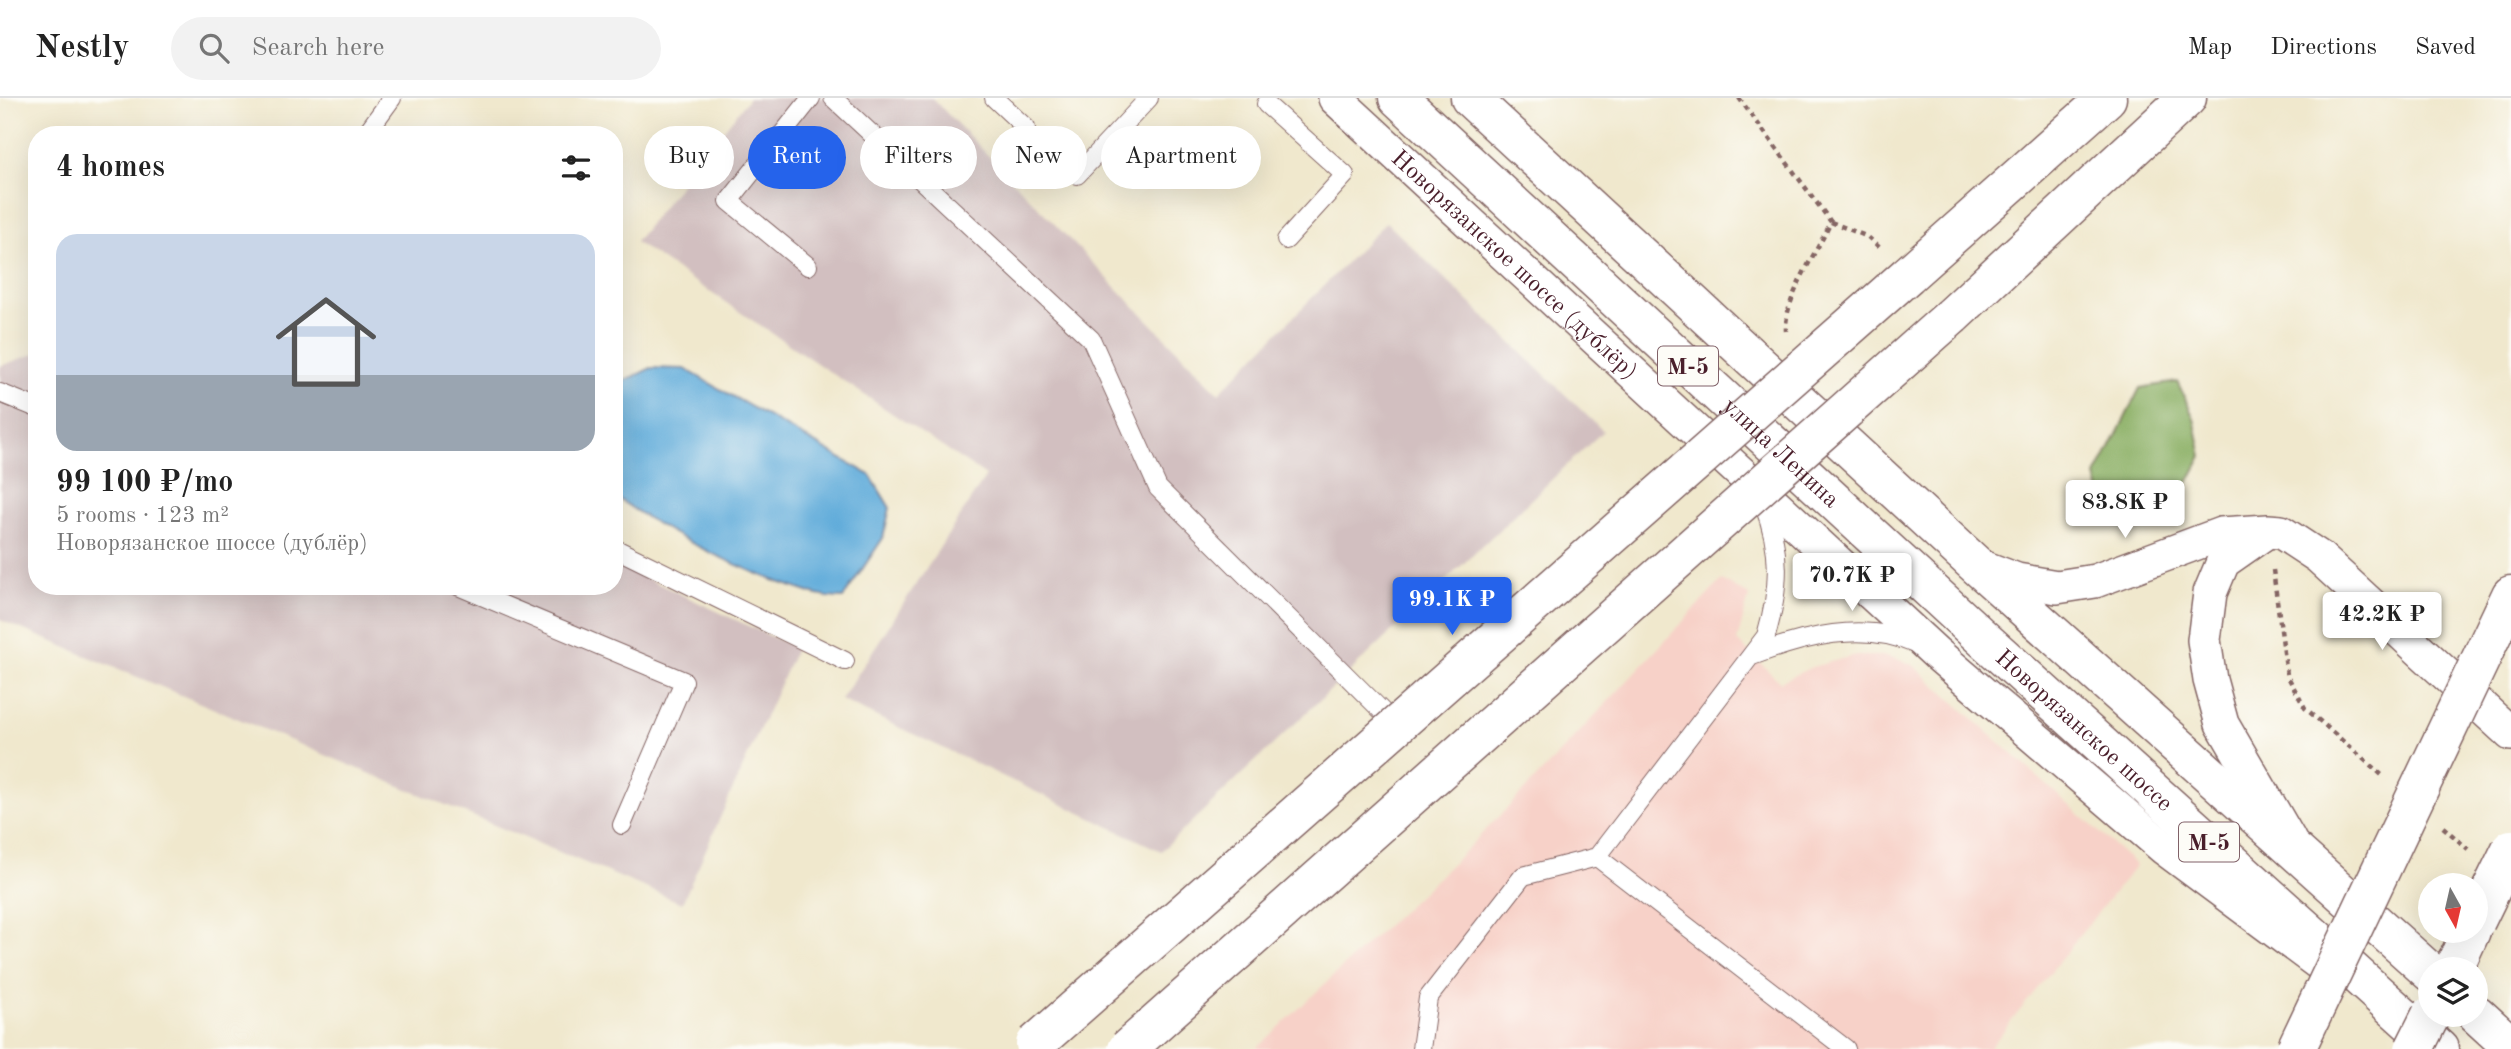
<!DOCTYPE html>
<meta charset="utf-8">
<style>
:root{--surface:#fff;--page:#f2f2f2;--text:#222;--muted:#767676;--line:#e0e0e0;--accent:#2563eb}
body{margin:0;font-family:"Old Standard TT",serif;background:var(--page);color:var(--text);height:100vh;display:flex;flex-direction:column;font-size:26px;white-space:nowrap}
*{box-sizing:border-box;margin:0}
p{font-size:23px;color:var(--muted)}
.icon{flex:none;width:38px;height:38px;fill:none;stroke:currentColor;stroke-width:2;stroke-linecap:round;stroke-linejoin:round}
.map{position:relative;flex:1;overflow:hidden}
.sheet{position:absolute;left:28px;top:28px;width:595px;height:469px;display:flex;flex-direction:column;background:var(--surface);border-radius:28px;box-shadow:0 7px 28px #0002}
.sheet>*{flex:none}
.hud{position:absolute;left:644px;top:28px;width:665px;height:63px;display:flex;gap:14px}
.needle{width:46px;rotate:172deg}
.controls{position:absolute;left:2418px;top:775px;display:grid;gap:14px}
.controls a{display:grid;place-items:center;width:70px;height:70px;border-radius:50%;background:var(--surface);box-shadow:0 7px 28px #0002;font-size:35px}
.price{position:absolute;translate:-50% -60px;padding:0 16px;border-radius:7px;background:#fff;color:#222;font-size:23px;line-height:46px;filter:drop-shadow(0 2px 4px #0008)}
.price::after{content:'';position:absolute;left:50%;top:42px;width:21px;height:16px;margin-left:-10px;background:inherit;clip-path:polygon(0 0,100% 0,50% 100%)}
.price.on{background:var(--accent);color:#fff}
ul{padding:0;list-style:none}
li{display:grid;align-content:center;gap:14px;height:371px;padding:0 28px}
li+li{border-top:2px solid var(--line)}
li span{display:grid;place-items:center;height:217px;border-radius:21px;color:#555}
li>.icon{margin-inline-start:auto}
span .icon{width:126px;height:126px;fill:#fffc;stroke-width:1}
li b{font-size:30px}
h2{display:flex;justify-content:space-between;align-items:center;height:84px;padding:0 28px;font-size:30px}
.tag{padding:0 24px;border-radius:32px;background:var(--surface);box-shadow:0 7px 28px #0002;font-size:24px;line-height:63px}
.tag.on{background:var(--accent);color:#fff}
header{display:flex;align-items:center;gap:42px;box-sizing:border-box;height:98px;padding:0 35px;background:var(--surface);border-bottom:2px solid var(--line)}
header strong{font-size:33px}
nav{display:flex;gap:38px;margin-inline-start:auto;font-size:24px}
.search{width:490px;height:63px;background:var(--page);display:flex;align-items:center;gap:18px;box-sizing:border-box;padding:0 24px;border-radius:38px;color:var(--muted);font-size:26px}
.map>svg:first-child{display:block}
.built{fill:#f7d1c8}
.industrial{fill:#d2bfc0}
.forest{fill:#8cb066;stroke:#6b6848;stroke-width:2}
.water{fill:#61acda;stroke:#566682;stroke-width:2}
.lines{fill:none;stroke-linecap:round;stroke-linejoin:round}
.lane-casing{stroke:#846564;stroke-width:20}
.street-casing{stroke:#846564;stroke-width:36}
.secondary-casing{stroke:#846564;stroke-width:41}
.primary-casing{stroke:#846564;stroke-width:41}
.path{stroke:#846564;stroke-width:4.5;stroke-dasharray:5 5;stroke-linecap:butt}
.lane{stroke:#fff;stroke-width:18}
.street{stroke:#fff;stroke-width:33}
.secondary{stroke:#fff;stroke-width:38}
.primary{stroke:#fff;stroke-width:38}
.secondary-bridge-casing{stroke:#846564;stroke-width:41;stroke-linecap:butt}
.primary-bridge-casing{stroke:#846564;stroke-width:41;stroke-linecap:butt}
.secondary-bridge{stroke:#fff;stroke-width:38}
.primary-bridge{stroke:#fff;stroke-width:38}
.labels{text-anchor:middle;stroke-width:6;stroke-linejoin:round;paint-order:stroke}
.shield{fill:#fdfcf7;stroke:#806168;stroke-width:2}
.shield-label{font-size:23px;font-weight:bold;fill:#4a1f2b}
.street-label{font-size:24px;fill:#4a1f2b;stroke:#fdfcf7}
</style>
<header>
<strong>Nestly</strong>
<div class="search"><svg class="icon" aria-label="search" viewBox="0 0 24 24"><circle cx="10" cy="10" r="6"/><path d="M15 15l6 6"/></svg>Search here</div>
<nav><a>Map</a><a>Directions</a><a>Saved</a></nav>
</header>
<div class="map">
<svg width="2511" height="951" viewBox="0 0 2511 951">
<rect width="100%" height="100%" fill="#fdfcf7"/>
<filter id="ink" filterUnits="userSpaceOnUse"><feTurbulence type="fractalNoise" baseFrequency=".0143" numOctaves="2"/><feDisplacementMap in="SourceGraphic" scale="14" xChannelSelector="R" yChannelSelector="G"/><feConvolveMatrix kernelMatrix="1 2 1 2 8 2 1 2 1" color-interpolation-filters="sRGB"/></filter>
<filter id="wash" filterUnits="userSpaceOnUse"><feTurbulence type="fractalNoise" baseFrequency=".00686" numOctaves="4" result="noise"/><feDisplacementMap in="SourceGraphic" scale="28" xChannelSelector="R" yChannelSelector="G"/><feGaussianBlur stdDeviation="1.57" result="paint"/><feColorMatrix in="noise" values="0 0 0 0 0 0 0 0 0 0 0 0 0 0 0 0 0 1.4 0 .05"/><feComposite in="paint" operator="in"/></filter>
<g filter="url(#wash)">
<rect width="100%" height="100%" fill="#f0e8cd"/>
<path class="built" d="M1722,482L1749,498L1737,543L1780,584L1812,569L1853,558H1886L1912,566L2136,767L1989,951H1256L1454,764L1528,689Z"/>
<path class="industrial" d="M749,0H932L1219,295L1386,124L1603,333L1161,753L841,602L986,378L635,144Z
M37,255V488H614V465L796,550L682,805L0,522V268Z"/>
<path class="forest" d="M2177,284L2194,320L2202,358L2174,411L2140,422L2102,403L2096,378L2140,290Z"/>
<path class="water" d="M651,270L685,271L870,377L890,410L883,440L843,500C821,501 803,492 781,485C723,463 665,434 614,398V296L622,284Z"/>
</g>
<g filter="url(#ink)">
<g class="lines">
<defs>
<path id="lane" d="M833,0L1091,241L1158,390L1388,619
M994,0L1026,30
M1266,6L1345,77L1286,142
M365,37L392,0
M1062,63L1077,77L1149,0
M808,168L729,103L811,0
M0,295L37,310
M614,450L845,563
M458,488L684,583L622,727
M1752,558C1803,539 1863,522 1915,546
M1597,759L1846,951
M1421,951L1428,900L1523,778L1597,759L1766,538C1780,489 1782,453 1763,405"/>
<g id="street">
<path id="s1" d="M1335,0L1937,556L2164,750L2332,875"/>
<path d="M2266,434L2223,464L2210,495L2204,542L2210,582L2222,626L2289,741"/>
<path d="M1980,468L2017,482L2057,489L2095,483L2221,436L2268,433L2281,434L2319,459L2511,636"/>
</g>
<path id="secondary" d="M1908,177L2107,0
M2453,872L2471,833"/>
<g id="primary">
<path id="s2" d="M1398,0L1978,536L2439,951"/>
<path d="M1470,0L1975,466L2431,875"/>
<path d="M1952,218L2187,0"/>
<path d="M2484,554L2511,497"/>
<path d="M2476,916L2511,948"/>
</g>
</defs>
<use href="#lane" class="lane-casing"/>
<use href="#street" class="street-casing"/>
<use href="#secondary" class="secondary-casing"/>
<use href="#primary" class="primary-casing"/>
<path class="path" d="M1739,0L1831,124C1817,154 1784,200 1786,233
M1831,124L1868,139L1880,150
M2273,472L2287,577L2305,610L2383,678
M2443,729L2468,751"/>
<use href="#lane" class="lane"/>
<use href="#street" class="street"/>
<use href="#secondary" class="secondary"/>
<use href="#primary" class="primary"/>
<defs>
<path id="secondary-bridge" d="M2476,823L2511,751
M1035,946L1908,177
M2414,951L2431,917"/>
<path id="primary-bridge" d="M1127,951L1952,218
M2296,951L2484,554"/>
</defs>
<use href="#secondary-bridge" class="secondary-bridge-casing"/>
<use href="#primary-bridge" class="primary-bridge-casing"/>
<use href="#secondary-bridge" class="secondary-bridge"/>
<use href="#primary-bridge" class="primary-bridge"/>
</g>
</g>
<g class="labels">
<g class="shield">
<rect x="1658" y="248.5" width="60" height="39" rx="5"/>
<rect x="2179" y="724.5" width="60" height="39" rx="5"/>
</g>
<g class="shield-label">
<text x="1688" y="276">М-5</text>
<text x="2209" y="752">М-5</text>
</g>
<g class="street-label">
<text dy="8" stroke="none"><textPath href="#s1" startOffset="245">Новорязанское шоссе (дублёр)</textPath></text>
<text dy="8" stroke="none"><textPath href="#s2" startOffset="522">улица Ленина</textPath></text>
<text dy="8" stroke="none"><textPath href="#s2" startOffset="933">Новорязанское шоссе</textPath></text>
</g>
</g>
</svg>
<div class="controls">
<a><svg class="needle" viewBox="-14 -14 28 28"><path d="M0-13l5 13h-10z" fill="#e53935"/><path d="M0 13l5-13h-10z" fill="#767676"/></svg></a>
<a><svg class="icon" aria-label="layers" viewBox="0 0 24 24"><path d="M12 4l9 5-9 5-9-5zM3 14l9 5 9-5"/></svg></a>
</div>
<b class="price" style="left:2125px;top:442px">83.8K ₽</b>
<b class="price" style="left:1852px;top:515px">70.7K ₽</b>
<b class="price on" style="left:1452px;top:539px">99.1K ₽</b>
<b class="price" style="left:2382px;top:554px">42.2K ₽</b>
<div class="hud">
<a class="tag">Buy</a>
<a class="tag on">Rent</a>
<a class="tag">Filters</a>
<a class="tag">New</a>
<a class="tag">Apartment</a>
</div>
<section class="sheet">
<h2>4 homes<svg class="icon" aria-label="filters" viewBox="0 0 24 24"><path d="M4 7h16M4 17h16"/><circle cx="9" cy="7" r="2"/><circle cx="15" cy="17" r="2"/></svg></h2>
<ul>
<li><span style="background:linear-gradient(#c9d6e8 65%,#9aa5b1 0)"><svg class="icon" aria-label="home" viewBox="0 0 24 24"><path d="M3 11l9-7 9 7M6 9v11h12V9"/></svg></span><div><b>99 100 ₽/mo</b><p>5 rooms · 123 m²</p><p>Новорязанское шоссе (дублёр)</p></div></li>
</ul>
</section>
</div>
